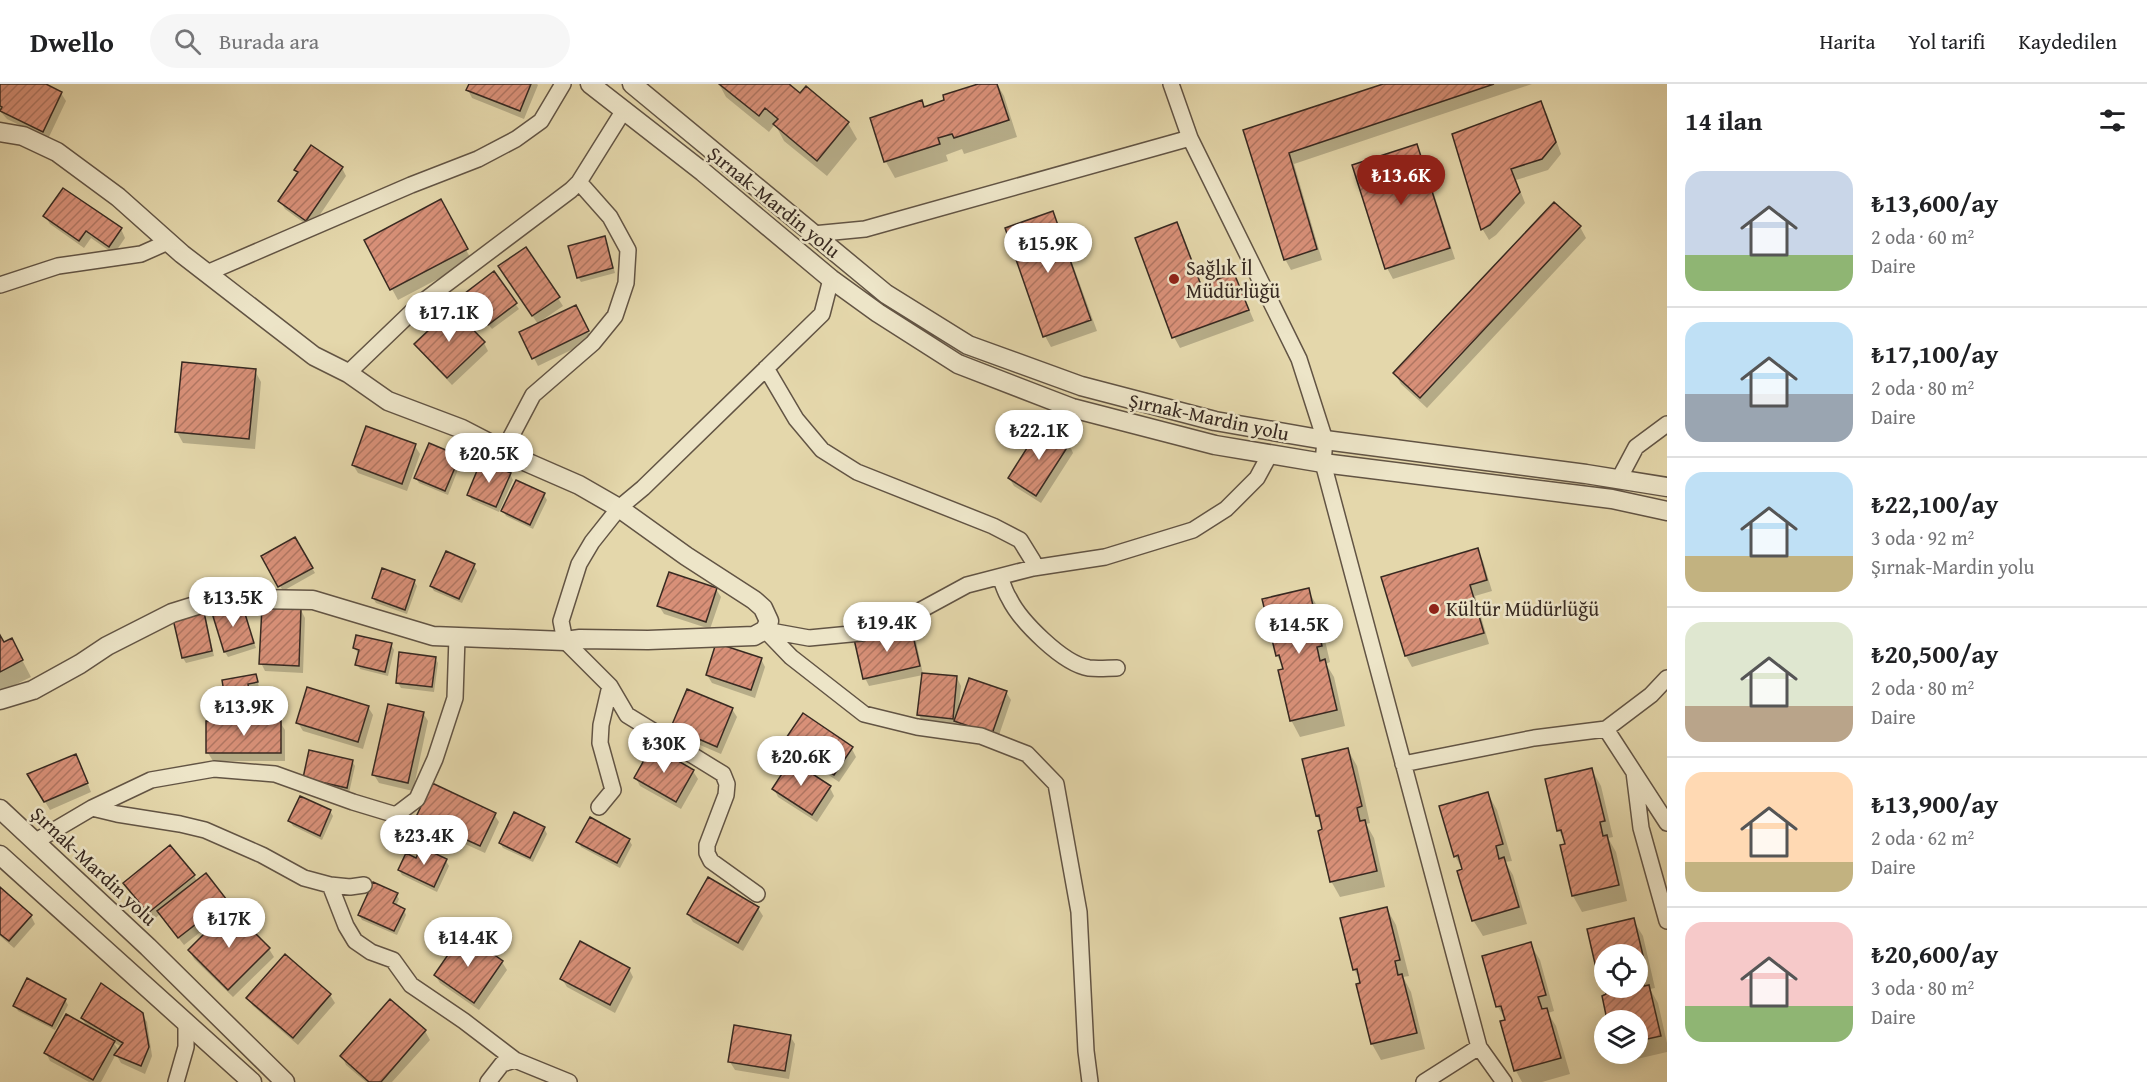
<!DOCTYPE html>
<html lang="tr">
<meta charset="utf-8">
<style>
:root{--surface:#fff;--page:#f6f6f6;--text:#202124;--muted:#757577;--line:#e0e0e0;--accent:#8f2418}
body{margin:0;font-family:"Gentium Book Plus",serif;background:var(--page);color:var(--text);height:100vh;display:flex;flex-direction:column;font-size:22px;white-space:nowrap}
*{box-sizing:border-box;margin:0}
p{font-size:20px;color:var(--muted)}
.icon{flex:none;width:33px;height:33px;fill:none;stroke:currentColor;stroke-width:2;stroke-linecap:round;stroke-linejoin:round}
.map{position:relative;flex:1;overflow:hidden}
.panel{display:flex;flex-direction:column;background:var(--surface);width:480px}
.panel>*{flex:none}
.buttons{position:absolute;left:1594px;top:860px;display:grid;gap:12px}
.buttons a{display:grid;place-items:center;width:54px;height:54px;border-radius:50%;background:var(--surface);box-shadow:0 3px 15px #0003;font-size:30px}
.price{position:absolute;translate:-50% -51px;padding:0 14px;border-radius:21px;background:#fff;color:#222;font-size:20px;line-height:39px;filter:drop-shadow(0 2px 3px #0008)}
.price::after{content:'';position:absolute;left:50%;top:36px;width:18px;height:14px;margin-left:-9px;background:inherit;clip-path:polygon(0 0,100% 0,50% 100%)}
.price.selected{background:var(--accent);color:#fff}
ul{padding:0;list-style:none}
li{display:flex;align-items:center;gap:18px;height:150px;padding:0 18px}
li+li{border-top:2px solid var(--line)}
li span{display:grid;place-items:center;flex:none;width:168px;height:120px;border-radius:18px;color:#555}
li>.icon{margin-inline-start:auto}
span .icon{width:72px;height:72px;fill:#fffc;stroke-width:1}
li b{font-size:26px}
h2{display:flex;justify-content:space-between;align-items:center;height:72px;padding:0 18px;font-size:26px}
header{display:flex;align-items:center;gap:36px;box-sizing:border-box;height:84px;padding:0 30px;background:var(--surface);border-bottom:2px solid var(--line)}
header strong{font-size:28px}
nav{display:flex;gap:33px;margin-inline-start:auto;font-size:21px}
.search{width:420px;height:54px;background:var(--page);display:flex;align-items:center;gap:15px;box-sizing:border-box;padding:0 21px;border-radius:33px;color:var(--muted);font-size:22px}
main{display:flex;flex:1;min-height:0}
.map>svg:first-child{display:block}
.shadow{fill:#0003;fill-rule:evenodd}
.building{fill:url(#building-hatch);stroke:#372921;stroke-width:1.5;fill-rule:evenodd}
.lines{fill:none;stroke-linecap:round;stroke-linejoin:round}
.minor-casing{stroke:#625444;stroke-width:18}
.tertiary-casing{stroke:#625444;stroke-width:21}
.minor{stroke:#ede5c8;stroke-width:15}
.tertiary{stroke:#ede5c8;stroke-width:18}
.poi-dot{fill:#8f2418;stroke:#ede5c8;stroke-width:2}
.labels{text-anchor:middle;stroke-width:5;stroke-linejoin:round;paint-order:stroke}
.street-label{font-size:20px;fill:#372921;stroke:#ede5c8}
.poi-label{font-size:20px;fill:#372921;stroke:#ede5c8;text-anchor:start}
</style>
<header>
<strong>Dwello</strong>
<div class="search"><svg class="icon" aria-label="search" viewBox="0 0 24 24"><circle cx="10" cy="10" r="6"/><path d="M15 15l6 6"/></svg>Burada ara</div>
<nav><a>Harita</a><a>Yol tarifi</a><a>Kaydedilen</a></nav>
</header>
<main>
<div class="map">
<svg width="1667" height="998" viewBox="0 0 1667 998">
<defs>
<pattern id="building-hatch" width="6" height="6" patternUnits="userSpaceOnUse" patternTransform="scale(1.5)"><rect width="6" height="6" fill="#d89078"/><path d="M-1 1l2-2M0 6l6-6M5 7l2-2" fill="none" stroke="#b07662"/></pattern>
</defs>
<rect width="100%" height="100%" fill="#e4d7ab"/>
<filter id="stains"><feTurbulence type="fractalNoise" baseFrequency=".00333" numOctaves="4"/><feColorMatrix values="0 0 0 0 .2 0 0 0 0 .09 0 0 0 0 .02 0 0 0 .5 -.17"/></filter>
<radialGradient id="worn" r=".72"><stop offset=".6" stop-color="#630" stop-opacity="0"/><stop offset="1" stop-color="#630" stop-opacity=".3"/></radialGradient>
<path class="shadow" d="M0,0H43L61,9L66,17L48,55L7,35L0,27Z
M470,0H537L538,1L524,35L472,14L468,6Z
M719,0H791L796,8L848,39L857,55L827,92L784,57L775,40L769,48L726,13Z
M983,0H997L1004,12L1017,53L964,70L962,65L946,71L948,77L895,94L886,78L871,35L922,18L925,24Z
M1388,0H1532L1294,80L1322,176L1291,186L1285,175L1245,47Z
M1540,19L1547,30L1561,70L1548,86L1516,96L1525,119L1496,151L1489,156L1483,146L1454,51Z
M1416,62L1422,73L1455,175L1393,195L1387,184Z
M342,84L346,92L311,144L285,125L280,117L298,89L296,86Z
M1554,120L1580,143L1586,154L1427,324L1401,300L1395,289Z
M446,128L472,177L398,216L392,205Z
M1052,129L1058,140L1097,247L1051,263L1045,252Z
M45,132L121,145L125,154L114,170L91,154L84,164L50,140Z
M1176,140L1183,151L1202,202L1234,190L1254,237L1180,264L1174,253L1136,155Z
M607,159L615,189L581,198L578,193Z
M526,165L563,222L541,237L542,239L580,230L592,256L538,282L534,274L538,240L504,191Z
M493,190L519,225L492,245L469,215Z
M484,259L488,267L452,301L421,268L416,260Z
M255,287L261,298L255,365L183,359L177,348Z
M1069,360L1073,369L1041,419L1014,402L1009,394Z
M415,362L420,370L407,407L358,389L353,381Z
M458,373L461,378L448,411L419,399L416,394Z
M510,390L513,396L499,428L472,416L469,411Z
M544,411L547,416L533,445L506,432L503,427Z
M295,455L315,489L283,507L263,472Z
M1477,466L1483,477L1492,507L1475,512L1489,560L1412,583L1406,572Z
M446,469L474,482L477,487L462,519L434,507L431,502Z
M414,497L417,502L407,530L376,519L373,514Z
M716,505L721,513L710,545L664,530L659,522Z
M1308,506L1317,522L1330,578L1326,580L1334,593L1345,642L1300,653L1291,636L1284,586L1277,571Z
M241,522L256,564L228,573L225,568Z
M301,526L305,534L303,589L265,587L261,579Z
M203,530L206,535L214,572L186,579L183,574Z
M910,544L915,552L923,590L957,594L961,602L959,622L1006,608L1011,616L997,657L960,645L957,639V643L923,639L919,631L923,591L869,602L865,594Z
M0,552L4,559L20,572L31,593L0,608Z
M391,560L394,566L388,592L360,585L357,580L359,570L354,564Z
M435,574L438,579L434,608L401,604L398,599Z
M761,575L765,583L755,614L712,599L707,591Z
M256,592L259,603L250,605L251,614L258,613L262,627L232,632L229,627L224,597Z
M368,623L373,631L363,665L303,647L298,639Z
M732,625L737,633L721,670L677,651L672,643Z
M423,629L428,637L413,707L379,699L374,691Z
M280,638L285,646V677H213L208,669Z
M786,657L852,665L856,673L839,698L790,665Z
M1348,666L1357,682L1370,739L1366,740L1374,754L1385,803L1340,813L1331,797L1324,747L1317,732L1304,676Z
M352,677L355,682L349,709L307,699Z
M80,680L91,708L50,726L29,691Z
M1592,686L1601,702L1613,753L1608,754L1616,768L1627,817L1582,828L1573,812L1566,761L1559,746Z
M693,687L698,695L681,725L640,702L636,694Z
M830,704L834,712L817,738L778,713L774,705Z
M1488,710L1497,726L1512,777L1505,778L1513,791L1527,840L1483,852L1473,836L1463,786L1455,772Z
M330,727L333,732L322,756L293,742L290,737Z
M494,730L499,738L485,769L423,741L418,733Z
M544,744L547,750L533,778L503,764L500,759Z
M629,756L632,761L620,784L581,763L578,758Z
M422,765L446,777L449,782L437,808L402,791L399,786L417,776Z
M194,791L197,798L226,817L230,825L269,865L274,873L233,913L194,875L190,867L225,832L223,830L184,861L160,830L153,836L125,799Z
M0,805L31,832L35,840L14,864L0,852Z
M396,810L399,815L396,822L404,826L406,831L397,851L362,836L359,831Z
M758,824L763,832L743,867L693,838L688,830Z
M1387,825L1396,841L1409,892L1403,893L1411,908L1425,965L1381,976L1372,960L1362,900L1354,885Z
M1633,836L1643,852L1655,904L1650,905L1658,919L1667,959V968L1624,978L1619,969H1638V936H1609L1608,908L1601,897L1589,846ZM1605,870H1638V903H1605Z
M463,851L502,878L507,886L479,926L440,899L435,891Z
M1530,860L1540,876L1554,927L1548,929L1556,942L1570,990L1542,998H1522L1516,987L1502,938L1506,937L1498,923Z
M629,885L633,893L615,929L567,903L562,895Z
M330,911L335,919L298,961L253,922L248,914Z
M65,916L68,921L55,946L18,927L15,922Z
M390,917L425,947L430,956L392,998H366L346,981L342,972Z
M142,930L147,938L152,972L145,990L121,979L116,970L101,998H89L50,977L46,969L88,944L82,934ZM113,958L122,963L119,967Z
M790,952L795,960L789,995L735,986L730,978Z"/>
<path class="building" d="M0,0H46L62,8L43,48L0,27L2,23L0,22Z
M469,0H531L520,27L466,6Z
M719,0H789L800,9L806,2L849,38L817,77L773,40L778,35L765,24L759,32Z
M978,0H997L1009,36L954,54L952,50L938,54L940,60L884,78L870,34L922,16L924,23L944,16L943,11Z
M1383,0H1494L1289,69L1317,165L1284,176L1243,46Z
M1541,17L1556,58L1542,75L1511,85L1520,108L1490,141L1481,146L1452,50Z
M1417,60L1450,164L1385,185L1352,81Z
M311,61L343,83L306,137L278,117L298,88L294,86Z
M63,104L122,144L109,163L86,147L79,157L43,132Z
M441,115L468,165L390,206L364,156Z
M1554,118L1581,142L1420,314L1393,289Z
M1053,127L1091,236L1043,253L1005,144Z
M1177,138L1201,201L1234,189L1249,226L1172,254L1135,154Z
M605,152L613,184L577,194L568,162Z
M526,163L560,213L532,232L498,182Z
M494,187L517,219L488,241L464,210Z
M576,221L589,247L532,275L519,248Z
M452,224L485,258L447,294L414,260Z
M182,278L256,285L249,355L175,348Z
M366,342L416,360L402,400L352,381Z
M1041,342L1070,359L1036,412L1008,394Z
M429,359L460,372L445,407L414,394Z
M481,377L511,389L496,423L467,411Z
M516,396L545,409L530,441L501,427Z
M295,453L313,484L278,503L261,472Z
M1478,464L1487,496L1470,501L1484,549L1405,572L1381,493Z
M446,467L475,480L459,515L430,502Z
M382,484L415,496L405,526L372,514Z
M669,488L717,504L706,538L657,522Z
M1309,504L1322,562L1317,563L1320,577L1325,575L1337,626L1290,637L1278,586L1283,585L1279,571L1276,572L1262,515Z
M242,520L254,559L224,568L212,529Z
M262,523L301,524L299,582L259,580Z
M204,528L212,567L182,574L173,535Z
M911,543L920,582L863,595L854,555Z
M0,551L4,558L12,554L23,576L0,588Z
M356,551L392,559L385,588L355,581L359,566L353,564Z
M716,559L762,574L751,606L706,591Z
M399,568L436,573L432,603L396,599Z
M922,589L957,592L953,635L917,631Z
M256,590L258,598L248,600L250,613L259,612L261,622L227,627L222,596Z
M969,594L1007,607L992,650L954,637Z
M307,603L369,622L358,658L296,639Z
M687,605L733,624L717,663L671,643Z
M388,620L424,628L408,699L372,691Z
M803,629L853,663L834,691L784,657Z
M206,637H281V669H206Z
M652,662L694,686L676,718L634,694Z
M1348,664L1362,722L1357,724L1360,737L1365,736L1377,787L1330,798L1318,747L1322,745L1319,731L1316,732L1302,675Z
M309,666L353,676L347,704L303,694Z
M76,670L88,699L44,718L27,690Z
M791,676L831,702L812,731L772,705Z
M1592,684L1605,737L1600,738L1603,752L1607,751L1619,801L1572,812L1560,761L1565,760L1561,746L1557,747L1545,695Z
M432,699L496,729L480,762L416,733Z
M1488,708L1503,760L1496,762L1499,775L1504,773L1519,823L1472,837L1457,787L1462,785L1458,771L1454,773L1439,722Z
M300,712L331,726L320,752L288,737Z
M514,728L545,743L530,774L499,759Z
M590,733L630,755L617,779L576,758Z
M170,761L195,791L148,829L123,799Z
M421,763L447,775L434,803L398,786L406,769L416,774Z
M206,789L227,816L178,854L157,827Z
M708,793L759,823L738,859L687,830Z
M373,798L398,809L393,819L405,825L394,847L358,831Z
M0,803L32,831L9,857L0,850Z
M1387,823L1400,876L1395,877L1398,891L1402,890L1417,949L1371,960L1356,900L1360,899L1357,885L1353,886L1340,834Z
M230,824L270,864L228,906L188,866Z
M1634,834L1647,888L1641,889L1644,902L1649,901L1661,952L1638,957V936H1607L1602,912L1606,910L1603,896L1599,897L1587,845ZM1605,870H1638V903H1605Z
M463,849L503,877L474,919L434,891Z
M580,857L630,884L610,921L560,895Z
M1531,858L1546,911L1538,913L1542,925L1547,924L1561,974L1514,987L1500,937L1505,936L1501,922L1496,923L1482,872Z
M285,870L331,910L293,954L246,914Z
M27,894L66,915L52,942L13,922Z
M101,899L143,929L149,963L141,982L114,971L123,959L81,934Z
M390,915L426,946L381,998H369L340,972Z
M66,930L115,957L93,996L44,969Z
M734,941L791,951L785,987L728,978Z"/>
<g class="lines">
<defs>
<path id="minor" d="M1171,0L1190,54L1299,275L1325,356L1323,379L1479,963L1504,998
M813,150L865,145L1190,54
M207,189L411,101L478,75L516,55L541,37L563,0
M0,201L58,182L141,170L168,158
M766,284L796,335L822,366L857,388L993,442L1020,456L1033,477V484
M348,289L421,219L571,106L579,98L624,26
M504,366L533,311L593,259L615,232L626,199L628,166L610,133L579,98
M1619,395L1636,363L1667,340
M1000,493C1003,500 1005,508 1009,514C1020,537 1063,580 1089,584C1098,585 1108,584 1117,584
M765,546L791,573L864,630L917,643L981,652L1027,670L1056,700L1079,828L1086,967L1090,998
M765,546L809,554L861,549L897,539L967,501L1033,484L1105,473L1193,446L1226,425L1257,394L1270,370
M1606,645L1667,739
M1403,680L1534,654L1606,645L1651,611L1667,594
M1634,688L1641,744L1667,837
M599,723L613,706L600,659L601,641L610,602
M92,724L117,730L180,740L205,746L262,771L304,794L330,801L350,803L364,801
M36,757L92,724L151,696L214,685L275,690L353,718L396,731L417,715L435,675L455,614L457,553
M330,801L346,842L355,857L371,868L393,876L411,901L464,937L515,976L569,998
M757,810L711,777L707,769V761L726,711L727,700L723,690L627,631L610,602L565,557L561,537L579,480L592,458L619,424L643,404L822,230L831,195
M176,998L186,963V938
M488,998L502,980L515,976
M1424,998L1479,963"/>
<path id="tertiary" d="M590,0L703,88L831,195L878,229L958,280L1072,324L1215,361L1323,379L1612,415L1667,427
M632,0L886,210L968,261L1081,302L1215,337L1325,356L1586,390L1667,403
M0,48L23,52L57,68L118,113L182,170L314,272L348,289L388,317L462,345L524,377L579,401L619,424L686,472L754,516L763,524L769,537L765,546L754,552L648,556L580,555L565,557L433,552L313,516L255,515L201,520L172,529L107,562L80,580L33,606L0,616
M0,725L148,863L285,998
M0,771L252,998"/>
</defs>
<use href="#minor" class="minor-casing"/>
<use href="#tertiary" class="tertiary-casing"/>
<use href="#minor" class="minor"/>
<use href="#tertiary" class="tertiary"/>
</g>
<g class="poi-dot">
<circle cx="1174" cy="195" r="6"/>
<circle cx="1434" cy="525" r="6"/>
</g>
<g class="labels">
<g class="street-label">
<text transform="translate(774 118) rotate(39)" y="7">Şırnak-Mardin yolu</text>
<text transform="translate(1209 333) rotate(12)" y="7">Şırnak-Mardin yolu</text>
<text transform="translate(94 782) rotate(43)" y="7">Şırnak-Mardin yolu</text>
</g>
<g class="poi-label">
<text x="1186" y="191">Sağlık İl<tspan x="1186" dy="23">Müdürlüğü</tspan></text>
<text x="1446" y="532">Kültür Müdürlüğü</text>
</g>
</g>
<rect width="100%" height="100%" filter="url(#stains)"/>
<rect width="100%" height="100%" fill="url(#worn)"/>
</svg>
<div class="buttons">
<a><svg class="icon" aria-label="locate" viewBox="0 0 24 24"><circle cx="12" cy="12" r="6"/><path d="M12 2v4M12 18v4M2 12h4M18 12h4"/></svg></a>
<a><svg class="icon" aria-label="layers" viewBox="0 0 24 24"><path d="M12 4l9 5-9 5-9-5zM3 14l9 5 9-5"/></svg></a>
</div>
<b class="price selected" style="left:1401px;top:122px">₺13.6K</b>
<b class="price" style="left:1048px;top:190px">₺15.9K</b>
<b class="price" style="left:449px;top:259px">₺17.1K</b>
<b class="price" style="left:1039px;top:377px">₺22.1K</b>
<b class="price" style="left:489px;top:400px">₺20.5K</b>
<b class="price" style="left:233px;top:544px">₺13.5K</b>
<b class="price" style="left:887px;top:569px">₺19.4K</b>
<b class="price" style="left:1299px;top:571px">₺14.5K</b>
<b class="price" style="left:244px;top:653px">₺13.9K</b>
<b class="price" style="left:664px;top:690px">₺30K</b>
<b class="price" style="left:801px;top:703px">₺20.6K</b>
<b class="price" style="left:424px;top:782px">₺23.4K</b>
<b class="price" style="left:229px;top:865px">₺17K</b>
<b class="price" style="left:468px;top:884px">₺14.4K</b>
</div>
<section class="panel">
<h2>14 ilan<svg class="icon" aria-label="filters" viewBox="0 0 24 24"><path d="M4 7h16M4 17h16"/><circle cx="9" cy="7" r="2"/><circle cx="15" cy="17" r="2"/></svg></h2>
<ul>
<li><span style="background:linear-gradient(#c9d6e8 70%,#8fb573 0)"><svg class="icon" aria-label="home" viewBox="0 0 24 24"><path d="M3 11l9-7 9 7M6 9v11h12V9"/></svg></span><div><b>₺13,600/ay</b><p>2 oda · 60 m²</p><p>Daire</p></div></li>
<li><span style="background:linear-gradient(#bfe0f5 60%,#9aa5b1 0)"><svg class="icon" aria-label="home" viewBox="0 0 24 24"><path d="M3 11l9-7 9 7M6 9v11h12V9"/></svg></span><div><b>₺17,100/ay</b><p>2 oda · 80 m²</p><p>Daire</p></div></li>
<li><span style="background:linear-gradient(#bfe0f5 70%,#c2b280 0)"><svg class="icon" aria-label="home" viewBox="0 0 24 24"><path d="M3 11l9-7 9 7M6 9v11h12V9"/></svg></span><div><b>₺22,100/ay</b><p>3 oda · 92 m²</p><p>Şırnak-Mardin yolu</p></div></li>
<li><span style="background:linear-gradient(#dfe7d0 70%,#b9a48a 0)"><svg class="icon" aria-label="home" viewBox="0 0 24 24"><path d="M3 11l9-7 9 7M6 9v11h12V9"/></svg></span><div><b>₺20,500/ay</b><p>2 oda · 80 m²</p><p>Daire</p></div></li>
<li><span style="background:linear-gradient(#ffd9b3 75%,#c2b280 0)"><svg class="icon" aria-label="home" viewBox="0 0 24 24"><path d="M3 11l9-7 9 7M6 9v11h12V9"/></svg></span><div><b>₺13,900/ay</b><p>2 oda · 62 m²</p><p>Daire</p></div></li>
<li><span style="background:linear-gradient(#f6c9c9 70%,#8fb573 0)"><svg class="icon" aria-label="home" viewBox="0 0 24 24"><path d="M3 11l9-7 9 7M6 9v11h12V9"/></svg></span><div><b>₺20,600/ay</b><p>3 oda · 80 m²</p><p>Daire</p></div></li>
</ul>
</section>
</main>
